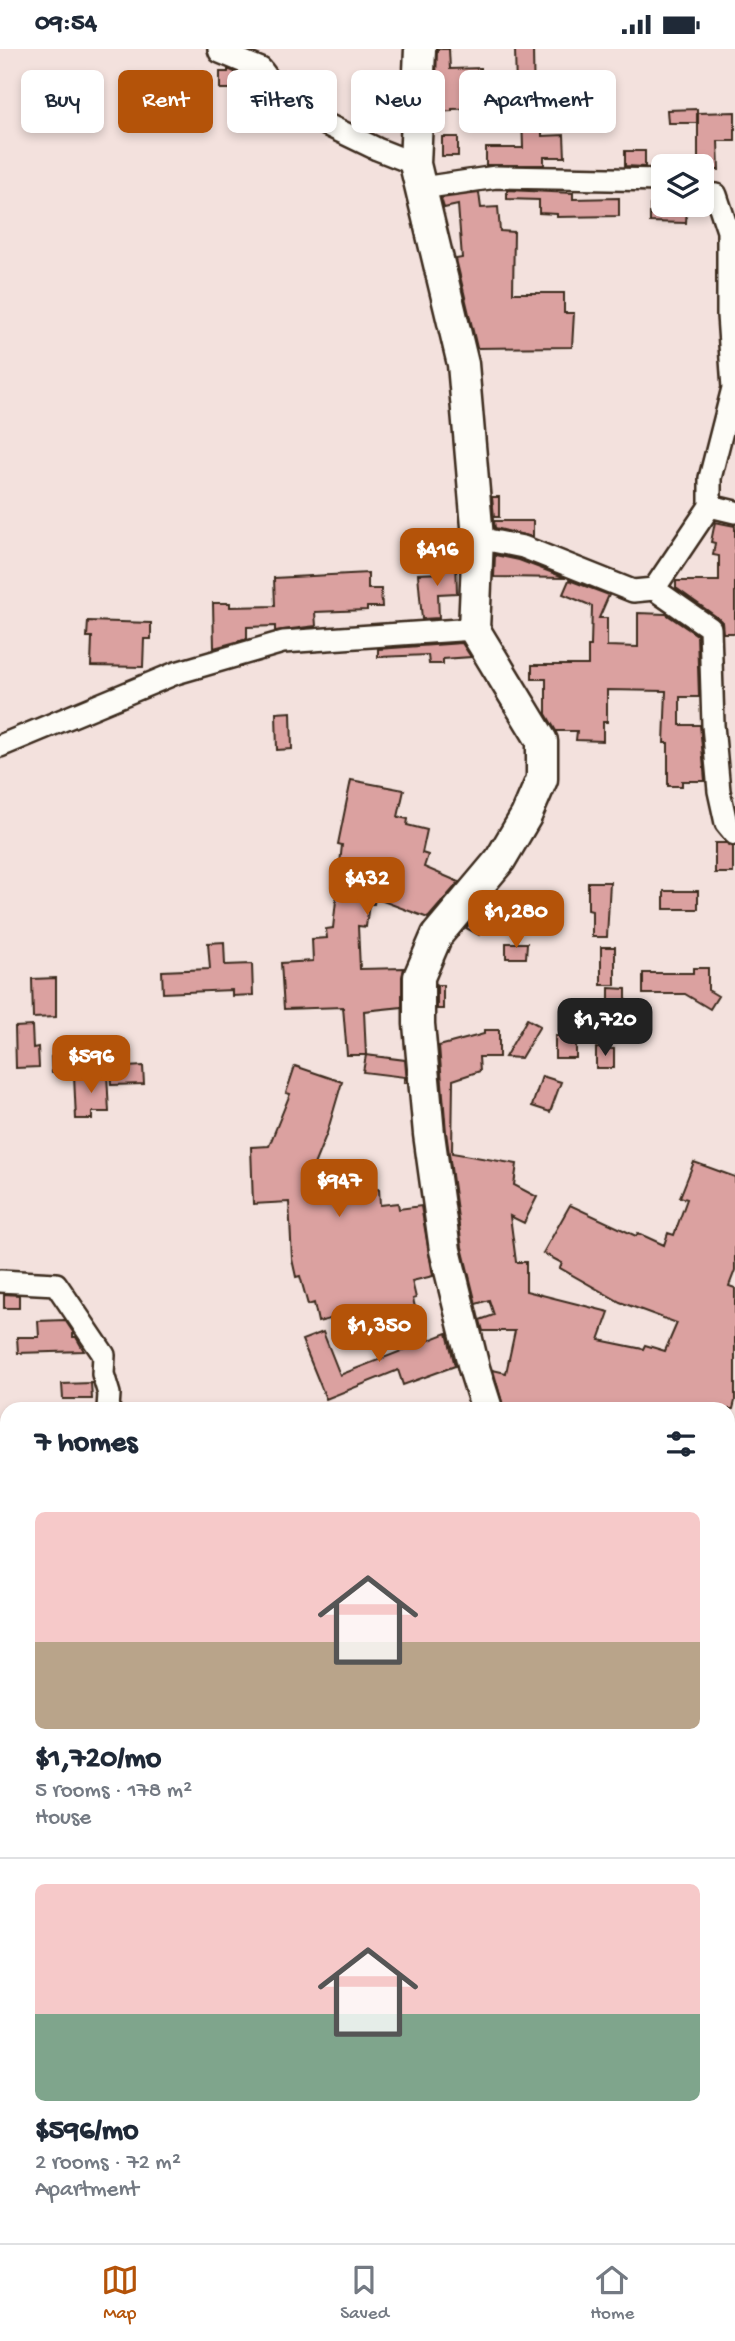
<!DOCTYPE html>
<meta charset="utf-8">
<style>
:root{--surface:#fff;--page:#f2f2f3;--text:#1f2937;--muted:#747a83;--line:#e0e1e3;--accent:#b45309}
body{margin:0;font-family:"Gochi Hand",sans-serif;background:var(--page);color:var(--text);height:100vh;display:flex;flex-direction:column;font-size:26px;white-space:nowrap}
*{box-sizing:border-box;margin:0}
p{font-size:23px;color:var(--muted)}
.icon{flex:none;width:38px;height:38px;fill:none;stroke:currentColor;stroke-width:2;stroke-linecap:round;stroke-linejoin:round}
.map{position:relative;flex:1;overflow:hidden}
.side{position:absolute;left:0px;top:1353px;width:735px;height:842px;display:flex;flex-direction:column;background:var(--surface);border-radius:21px 21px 0 0;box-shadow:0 4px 10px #0003}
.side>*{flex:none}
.banner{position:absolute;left:21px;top:21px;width:693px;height:63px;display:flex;gap:14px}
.controls{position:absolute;left:651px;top:105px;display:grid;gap:14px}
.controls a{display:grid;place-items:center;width:63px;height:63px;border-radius:10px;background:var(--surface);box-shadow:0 4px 10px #0003;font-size:35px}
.price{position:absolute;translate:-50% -60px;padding:0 16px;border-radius:14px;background:var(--accent);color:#fff;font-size:23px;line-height:46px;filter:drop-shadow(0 2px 4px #0008)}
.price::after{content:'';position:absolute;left:50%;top:42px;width:21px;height:16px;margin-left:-10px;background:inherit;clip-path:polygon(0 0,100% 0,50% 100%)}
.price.current{background:#222;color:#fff}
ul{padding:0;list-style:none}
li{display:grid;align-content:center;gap:14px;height:371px;padding:0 35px}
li+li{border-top:2px solid var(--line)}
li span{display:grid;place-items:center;height:217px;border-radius:10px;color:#555}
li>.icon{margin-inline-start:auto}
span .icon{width:126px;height:126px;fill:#fffc;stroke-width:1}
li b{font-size:30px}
h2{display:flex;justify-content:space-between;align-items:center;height:84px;padding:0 35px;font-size:30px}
.pill{padding:0 24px;border-radius:10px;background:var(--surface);box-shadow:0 4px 10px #0003;font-size:24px;line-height:63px}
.pill.current{background:var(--accent);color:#fff}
.status{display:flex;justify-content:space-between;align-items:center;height:49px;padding:0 35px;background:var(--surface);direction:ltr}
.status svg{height:19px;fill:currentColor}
.tab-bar{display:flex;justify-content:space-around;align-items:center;height:98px;border-top:2px solid var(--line);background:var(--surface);font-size:19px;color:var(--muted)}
.tab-bar a{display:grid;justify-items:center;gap:4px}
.tab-bar .current{color:var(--accent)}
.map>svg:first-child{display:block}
.building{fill:#dba1a0;stroke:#3b2a1e;stroke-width:2}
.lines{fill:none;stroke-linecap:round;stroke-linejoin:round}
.street-casing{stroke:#3b2a1e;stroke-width:26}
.secondary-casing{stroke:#3b2a1e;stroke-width:35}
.street{stroke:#fdfcf7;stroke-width:21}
.secondary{stroke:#fdfcf7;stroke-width:30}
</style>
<div class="status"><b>09:54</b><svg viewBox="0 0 49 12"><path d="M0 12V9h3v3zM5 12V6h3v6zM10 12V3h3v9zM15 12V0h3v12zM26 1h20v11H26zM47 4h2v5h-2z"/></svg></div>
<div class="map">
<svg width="735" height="2194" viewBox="0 0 735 2194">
<rect width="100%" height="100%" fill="#f3e1dd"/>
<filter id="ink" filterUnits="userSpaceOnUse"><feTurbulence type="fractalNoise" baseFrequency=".0143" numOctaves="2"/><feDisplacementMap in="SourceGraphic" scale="14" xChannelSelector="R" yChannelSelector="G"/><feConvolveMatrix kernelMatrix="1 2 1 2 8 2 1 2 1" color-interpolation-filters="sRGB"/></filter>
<g filter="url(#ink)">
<path class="building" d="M437,0H449L450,20L481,19V41L516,40L515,0H533L534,59H542V87L564,86L565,108H544V116H486V99H523L522,67H496L495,59L452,60V62L435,63Z
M228,20L252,31L253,40H220V23H228Z
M609,31L610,60L569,61V32Z
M697,60V74H668L667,61Z
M735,63V92H718L719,121H702V117H698V64Z
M442,88H458V107H442Z
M625,102H645V118L625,117Z
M507,141L573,144V150L619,149V167L557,168V165L539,164V151L507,150Z
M479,144L481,159L498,158L500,182L514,183L513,244H564V264H574L572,298L477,299L456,210L462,209L458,156L444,159L441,149Z
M650,156H687L686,174L650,173Z
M492,448H499V468H494Z
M494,472H533V488L495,479Z
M715,473L735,477V584H723L722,573L718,569L676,539V532H719V507L713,506L715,494L711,493Z
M495,506L519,511L566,529L494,528Z
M441,509H456L457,544L438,545L439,569L422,570L418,525L442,524Z
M368,524V540H381L382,558H367V561L315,563L316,577L275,582V577L247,578V590L214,599L213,554H230V558L275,557L274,529Z
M569,531L609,546L599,569H607V597L638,598V564L666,565L697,586L699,648H680V676H700L705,732H682V737H668V694H664L666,642L607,641V673H603V692L576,691L577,682H556L546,665V630H532V616H588V597H591L592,557L563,545Z
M88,572L151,574V590H144L143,618L91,617L92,588H87Z
M462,594L471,608L443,610V615H429L428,606L378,608V600Z
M291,663L292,700L277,701L276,664Z
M351,731L404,741L398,768L408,770L407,776L427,781L422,804L428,806L424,818L459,833L428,869L375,849L374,855H369L366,878L358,877L360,920L404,919L402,928V958L364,962L366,1006L405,1011L407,1034H404L405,1028L363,1023L366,1006H347L343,958L284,960L281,914L313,912L312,890L327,889L326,880L333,879L342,796L338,795Z
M715,794H726L733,798V824H715Z
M588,833H610L607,888H592V862L588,861Z
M664,842H698V860H664Z
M495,845H502L479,886L466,879Z
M224,893L225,916L252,915L253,946L232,947V941L163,944L162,922L210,920L208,894Z
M506,894H527L526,909H506Z
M601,898H615V936H601Z
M693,919H708V941L718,947L710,960L685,945H643V924H693Z
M56,929V968L33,969L32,930Z
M437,936H443V960H437Z
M609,939L626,940V960H609Z
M527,970L540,977L521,1009L505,1008Z
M32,977L33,999L38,998L39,1018L16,1019L15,978Z
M484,981H499V1008H479L480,1022L453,1031L452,1104L517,1115L514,1136L537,1148L524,1174L510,1167L516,1213H526V1242L609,1263L599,1291L643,1300L645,1296L665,1302L677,1274L620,1253L560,1219L562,1214L543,1204L570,1156L636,1187L638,1184L664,1196L668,1184L674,1186L687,1150L680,1148L694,1113L735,1128V1221L729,1237L735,1239V1352L733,1360H504L493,1321L506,1324L515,1282H483L480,1271L494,1266L489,1251L476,1255L462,1198L446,1083L439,997L484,985Z
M555,987H576V1009H555Z
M596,999L614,1000V1019H596Z
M76,1006L77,1023L52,1024L51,1008Z
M143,1017L144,1035L111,1036L110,1019Z
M295,1017L342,1033L327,1084L311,1123L322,1122L345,1128L365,1135V1141L379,1140L380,1156L398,1154L399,1160L421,1157L433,1227L412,1232L416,1249L413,1250L418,1270L363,1284L358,1263L318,1273L314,1254L308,1256L300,1227L296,1228L292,1210L289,1153L253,1155L251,1098L269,1097L290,1045L286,1044Z
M107,1025L109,1063H92V1070H76L74,1027Z
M542,1027L561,1033L550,1063L532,1057Z
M4,1245L19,1246V1259H4Z
M65,1271L73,1283V1288H76L84,1302L18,1304L17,1288H39L38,1272Z
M323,1283L340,1326L447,1284L455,1317L403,1336L398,1321L326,1350L302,1291Z
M91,1334L92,1350H63L62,1335Z"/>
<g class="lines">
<defs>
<path id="street" d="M219,0L220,3L261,20L273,36L317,71L377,100L415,115
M422,139L496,128L663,131
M702,145L716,146L728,182V266L733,339L710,429V457
M478,489L523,498L633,542L654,540L710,457L735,463
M654,540L710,579L713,676L719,742L726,774L735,785
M0,697L176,624L283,593L474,580
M0,1232L56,1235L104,1306L103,1325L109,1345L108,1360
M728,1758L735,1757
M728,2138L735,2139"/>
<path id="secondary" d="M420,0L415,115L463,315L478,489L474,580L542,692V730L526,767L500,811L437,886L419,928V975L429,1085L445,1201L474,1319L487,1360
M728,1850L735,1877"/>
</defs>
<use href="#street" class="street-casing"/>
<use href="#secondary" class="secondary-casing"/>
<use href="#street" class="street"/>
<use href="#secondary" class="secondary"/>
</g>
</g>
</svg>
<div class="controls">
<a><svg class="icon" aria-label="layers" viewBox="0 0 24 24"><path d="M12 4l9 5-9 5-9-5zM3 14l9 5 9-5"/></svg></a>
</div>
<b class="price" style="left:437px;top:539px">$416</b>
<b class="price" style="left:367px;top:868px">$432</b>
<b class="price" style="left:516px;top:901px">$1,280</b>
<b class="price current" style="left:605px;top:1009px">$1,720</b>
<b class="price" style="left:91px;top:1046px">$596</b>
<b class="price" style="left:339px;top:1170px">$947</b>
<b class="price" style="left:379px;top:1315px">$1,350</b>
<div class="banner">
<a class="pill">Buy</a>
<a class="pill current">Rent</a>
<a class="pill">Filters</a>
<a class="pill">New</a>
<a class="pill">Apartment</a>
</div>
<section class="side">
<h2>7 homes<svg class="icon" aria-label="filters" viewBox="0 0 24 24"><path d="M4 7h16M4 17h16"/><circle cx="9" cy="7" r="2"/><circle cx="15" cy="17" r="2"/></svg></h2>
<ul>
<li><span style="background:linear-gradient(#f6c9c9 60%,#b9a48a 0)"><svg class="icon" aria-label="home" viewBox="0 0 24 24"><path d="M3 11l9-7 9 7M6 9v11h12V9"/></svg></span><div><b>$1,720/mo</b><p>5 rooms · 178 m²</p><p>House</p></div></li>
<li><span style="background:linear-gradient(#f6c9c9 60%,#7fa58c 0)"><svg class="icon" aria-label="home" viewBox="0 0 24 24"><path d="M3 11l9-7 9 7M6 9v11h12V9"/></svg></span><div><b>$596/mo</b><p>2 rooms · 72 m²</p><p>Apartment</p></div></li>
</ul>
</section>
</div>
<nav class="tab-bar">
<a class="current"><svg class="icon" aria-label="map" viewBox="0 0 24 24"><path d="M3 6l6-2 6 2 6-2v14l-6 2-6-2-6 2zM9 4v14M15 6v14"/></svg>Map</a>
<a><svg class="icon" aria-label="saved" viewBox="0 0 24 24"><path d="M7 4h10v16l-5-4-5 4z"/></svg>Saved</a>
<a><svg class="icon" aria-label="home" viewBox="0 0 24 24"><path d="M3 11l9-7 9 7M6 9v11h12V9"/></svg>Home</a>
</nav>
